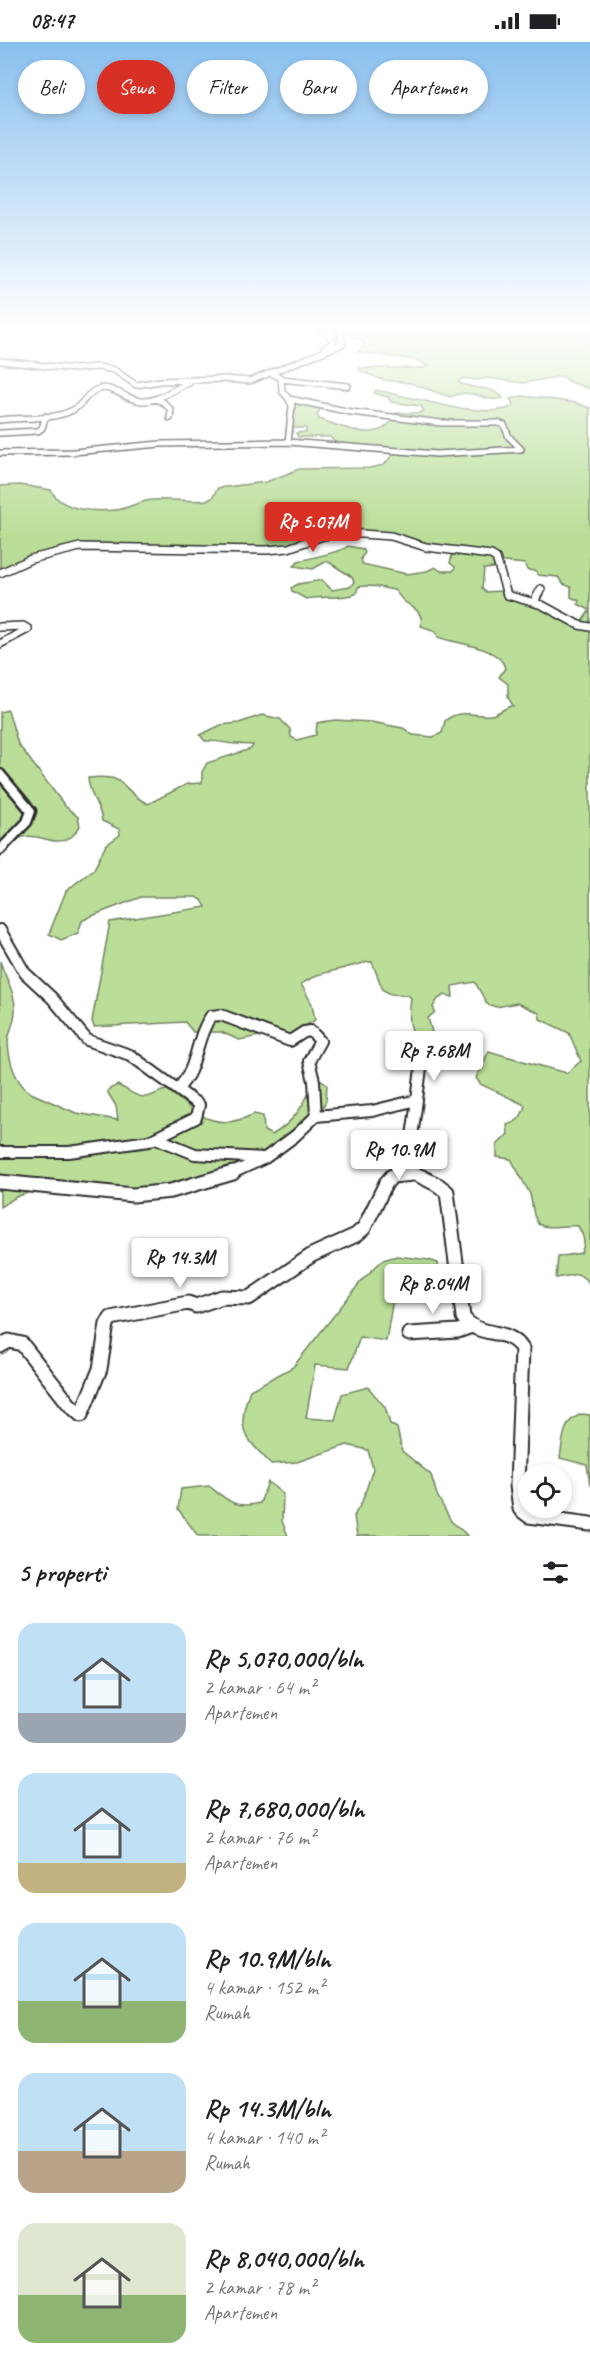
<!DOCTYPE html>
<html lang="id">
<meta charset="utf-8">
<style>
:root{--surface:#fff;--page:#f2f2f2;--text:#202124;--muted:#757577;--accent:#d93025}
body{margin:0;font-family:Caveat,sans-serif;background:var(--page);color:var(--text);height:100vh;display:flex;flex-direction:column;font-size:22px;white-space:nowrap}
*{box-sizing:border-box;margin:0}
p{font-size:20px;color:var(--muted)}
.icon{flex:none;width:33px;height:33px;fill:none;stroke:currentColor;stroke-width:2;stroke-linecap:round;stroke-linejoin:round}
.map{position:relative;height:1494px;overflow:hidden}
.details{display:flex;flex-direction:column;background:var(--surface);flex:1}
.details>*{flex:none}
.guide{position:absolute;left:18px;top:18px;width:555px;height:54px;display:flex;gap:12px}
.tools{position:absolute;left:518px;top:1422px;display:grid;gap:12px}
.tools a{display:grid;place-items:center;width:54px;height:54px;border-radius:50%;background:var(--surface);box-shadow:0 3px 9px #0003;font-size:30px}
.price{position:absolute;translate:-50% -51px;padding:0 14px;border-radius:6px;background:#fff;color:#222;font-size:20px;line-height:39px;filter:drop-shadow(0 2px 3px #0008)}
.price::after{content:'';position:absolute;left:50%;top:36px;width:18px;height:14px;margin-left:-9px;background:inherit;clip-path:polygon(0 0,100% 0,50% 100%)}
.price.on{background:var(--accent);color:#fff}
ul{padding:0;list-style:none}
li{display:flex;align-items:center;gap:18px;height:150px;padding:0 18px}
li span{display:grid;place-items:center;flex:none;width:168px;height:120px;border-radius:18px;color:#555}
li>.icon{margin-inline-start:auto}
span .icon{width:72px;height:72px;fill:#fffc;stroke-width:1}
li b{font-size:26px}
h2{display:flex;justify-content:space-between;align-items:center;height:72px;padding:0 18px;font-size:26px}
.tag{padding:0 21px;border-radius:27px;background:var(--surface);box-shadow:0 3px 9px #0003;font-size:21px;line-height:54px}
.tag.on{background:var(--accent);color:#fff}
.status{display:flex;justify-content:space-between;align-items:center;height:42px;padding:0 30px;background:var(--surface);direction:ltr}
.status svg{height:16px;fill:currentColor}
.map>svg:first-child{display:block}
.green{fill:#bade98;stroke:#728462;stroke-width:1.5;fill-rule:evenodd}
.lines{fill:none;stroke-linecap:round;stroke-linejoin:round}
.stream{stroke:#6e8fa7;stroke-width:1.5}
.minor-far4-casing{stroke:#2b2b2b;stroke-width:8}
.minor-far3-casing{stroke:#2b2b2b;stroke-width:10}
.minor-far2-casing{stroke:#2b2b2b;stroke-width:13}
.minor-far1-casing{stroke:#2b2b2b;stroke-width:14}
.minor-casing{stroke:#2b2b2b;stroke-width:17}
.minor-far4{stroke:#fff;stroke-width:5}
.minor-far3{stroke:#fff;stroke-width:7}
.minor-far2{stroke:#fff;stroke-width:8}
.minor-far1{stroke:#fff;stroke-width:10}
.minor{stroke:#fff;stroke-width:13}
</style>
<div class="status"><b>08:47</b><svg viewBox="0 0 49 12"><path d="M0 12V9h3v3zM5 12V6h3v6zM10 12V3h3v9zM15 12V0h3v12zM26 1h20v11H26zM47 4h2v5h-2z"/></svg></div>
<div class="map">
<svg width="590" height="1494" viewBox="0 0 590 1494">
<rect width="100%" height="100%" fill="#fff"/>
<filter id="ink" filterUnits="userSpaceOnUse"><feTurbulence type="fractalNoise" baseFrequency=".0167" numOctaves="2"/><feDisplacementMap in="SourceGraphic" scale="12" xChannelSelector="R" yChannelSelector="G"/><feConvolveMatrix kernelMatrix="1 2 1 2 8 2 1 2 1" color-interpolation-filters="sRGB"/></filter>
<g filter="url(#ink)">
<path class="green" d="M344,284H590V347L570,340L562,334L524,341L488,336L476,338L463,336L458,340C472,349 491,342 503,356C481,362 477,344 450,355L410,341L383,338L360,329L358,326H422L429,324L417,318L357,310L364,304L363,299C356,298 349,293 343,288Z
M376,348L456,366L491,369L507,367L514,362L510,357L522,354L541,356L576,361L590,366V1245L588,1239L578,1232L556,1236L558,1215L581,1211C586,1201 584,1194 578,1184C565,1182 548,1188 538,1182L534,1173L530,1152L511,1117L497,1115V1103L508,1092L507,1083C519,1079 522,1075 525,1063L480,1042L476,1036L489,1009C515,1017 540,1024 567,1031L581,1019L569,991L540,977L539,971L517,961L496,965L487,962L475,940L452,944L453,955L445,953L438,957L433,965L435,970L428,976L432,990L429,996H416C408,985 409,970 411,956L408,953L391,952L383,948L372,920H368L317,933L301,942L312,962L315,978L284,997L264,993L239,998L221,990H193L185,980L94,985L92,979L110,880L206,865L202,858L196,855H141L89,875L82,879L78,891L61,898L49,892L66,849L94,827L106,803L120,793L119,787L102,779C101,764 89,755 88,736C129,731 119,748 148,762L187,742L202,741V730L207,721L251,707L253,703C247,702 243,703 237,702C224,702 219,698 205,699L200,693L221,683L239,681L262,673L280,677L290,687L291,695L297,698L316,693L317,681L335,678L371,680L403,686L413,693L433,695L442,691L445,679C460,666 475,675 491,673C500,672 505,664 513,664L508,655V642L499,635L505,626C500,604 455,602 438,595L436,589L421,584C424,571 414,566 405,560C400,557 399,552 394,548C382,546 369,542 358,545L356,552C339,557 323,554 306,557L292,549L291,546L298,542L322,538L332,548L350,545L354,540L352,535L327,519L313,527L294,524L298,519C308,517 343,509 348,504L363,507L365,511L361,516L362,522L407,532L427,529L435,525L441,529H453L455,525L450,521L454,507L346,490L287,505L89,503L0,530V444L20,443L51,448C61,469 95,470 115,468C127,467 139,459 152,458C171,457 189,460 208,458L212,456L218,446L266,440L299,427L369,426L384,423L393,412L391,409L335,400L330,395H298L296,391L306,390V386H293L295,363L297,362L321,366L317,373L319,377C345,385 382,405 396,371H420L424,369L421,364L391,360L388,355L374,351ZM495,519L525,522L527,528L536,529L538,533L558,535L563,542L571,545V555L579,559L578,562L590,568L581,581L504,554L500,549L485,550L482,546L484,527L494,526Z
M8,668L18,702L65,764L78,775L80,784C78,787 74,793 71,795C46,811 29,772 0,815V670Z
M0,919C5,935 16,952 15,969C15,980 8,991 8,1001C9,1019 15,1041 31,1051L76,1071L118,1078L116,1064L108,1051V1048L117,1043C126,1046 134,1055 144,1055C153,1055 160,1048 168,1048C198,1073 216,1091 254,1072L263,1074L264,1089L272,1093C294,1080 305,1062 314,1039L322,1038L327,1043L326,1058L319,1077L283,1107L166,1153L39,1147L16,1155L0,1165Z
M397,1214L429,1218L438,1221L440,1233L423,1229L402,1231L392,1263L386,1299L360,1295L349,1326L315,1323L306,1376L335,1378L342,1352L368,1345L385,1365L390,1382L397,1386L402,1409L431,1433L437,1453L451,1479L468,1494H357L354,1474L362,1460L373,1427L368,1408L347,1403L297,1420L271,1422C244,1394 235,1388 250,1348L293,1325L363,1237L383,1218Z
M582,1372L590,1373V1443L587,1423L560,1416C563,1399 562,1378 582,1372Z
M268,1440L283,1452L282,1479L288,1494H198L178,1467L181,1447L209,1444C228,1459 235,1467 260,1461Z"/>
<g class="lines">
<path class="stream" d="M327,288L332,292L336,303
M269,329L314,311
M109,349L126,359L142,361"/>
<defs>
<path id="minor-far4" d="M317,284L329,293H334
M324,306L333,301L329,293
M0,319L74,327L98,325L114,328L136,343L160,339L223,337L250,339L343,302L339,284
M281,337L348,344
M155,357L163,360L171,368L170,376
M0,378C24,375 51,379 73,368C83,363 87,350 98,347C113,343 126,358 142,359C159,360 173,346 189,341
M0,391L38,389L42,386L46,374
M288,400L292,364L289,357
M0,411L73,410L160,402L288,400L437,412L521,407L509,395L504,383L498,381H441L351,370L289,357L282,349L281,336L271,331"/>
<path id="minor-far3" d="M0,531L31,517L80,505L267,508L288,506L323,494L346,491L391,494L426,505L491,513L496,516L507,553L542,563L579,583L590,585
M534,560L541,547
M0,585L23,584L28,587L0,602"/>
<path id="minor-far2" d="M0,732L31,769L27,780L0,808"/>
<path id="minor-far1" d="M0,888L25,931L52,956L87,998L130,1013L199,1063L196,1076L149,1099L69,1110H0
M178,1046C198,1028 195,996 211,974L221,973L290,999L304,990L311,989L320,999L309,1019L314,1039L316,1074
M417,1058L422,1018
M156,1096L195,1112L263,1116
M228,1133L265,1116L295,1094L316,1074L372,1069L417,1058L408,1124L416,1133
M404,1133L413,1132"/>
<path id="minor" d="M414,1131L438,1143L447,1150L463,1275C478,1297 508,1284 522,1307L517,1444L520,1467L529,1474L590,1482
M0,1140L133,1153L171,1149L233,1131
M409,1292L458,1289L469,1285
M0,1304L9,1299L22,1302L69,1362L81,1373L100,1327L107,1282L111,1276L188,1261L196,1264L222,1255L249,1256L312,1213L356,1193L364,1186L386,1141L392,1134L413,1132"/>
</defs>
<use href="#minor-far4" class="minor-far4-casing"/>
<use href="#minor-far3" class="minor-far3-casing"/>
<use href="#minor-far2" class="minor-far2-casing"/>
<use href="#minor-far1" class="minor-far1-casing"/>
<use href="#minor" class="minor-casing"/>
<use href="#minor-far4" class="minor-far4"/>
<use href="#minor-far3" class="minor-far3"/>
<use href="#minor-far2" class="minor-far2"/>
<use href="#minor-far1" class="minor-far1"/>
<use href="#minor" class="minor"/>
</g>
</g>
<linearGradient id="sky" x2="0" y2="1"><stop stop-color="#89c0ef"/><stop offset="0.58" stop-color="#fff"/><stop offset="1" stop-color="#fff" stop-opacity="0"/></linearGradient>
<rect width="590" height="493" fill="url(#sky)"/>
</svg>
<div class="tools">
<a><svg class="icon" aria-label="locate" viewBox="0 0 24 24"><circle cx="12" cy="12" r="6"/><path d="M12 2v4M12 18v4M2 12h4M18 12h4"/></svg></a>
</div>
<b class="price on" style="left:313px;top:511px">Rp 5.07M</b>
<b class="price" style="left:434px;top:1040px">Rp 7.68M</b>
<b class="price" style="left:399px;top:1139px">Rp 10.9M</b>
<b class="price" style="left:180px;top:1247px">Rp 14.3M</b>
<b class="price" style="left:433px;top:1273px">Rp 8.04M</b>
<div class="guide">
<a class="tag">Beli</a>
<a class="tag on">Sewa</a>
<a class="tag">Filter</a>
<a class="tag">Baru</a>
<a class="tag">Apartemen</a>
</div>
</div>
<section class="details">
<h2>5 properti<svg class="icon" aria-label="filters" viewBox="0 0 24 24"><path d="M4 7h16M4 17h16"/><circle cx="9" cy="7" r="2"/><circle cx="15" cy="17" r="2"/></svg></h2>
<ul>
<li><span style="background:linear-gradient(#bfe0f5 75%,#9aa5b1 0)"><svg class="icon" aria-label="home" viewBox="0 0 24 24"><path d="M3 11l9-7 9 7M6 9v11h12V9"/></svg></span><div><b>Rp 5,070,000/bln</b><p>2 kamar · 64 m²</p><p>Apartemen</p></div></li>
<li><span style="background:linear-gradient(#bfe0f5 75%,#c2b280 0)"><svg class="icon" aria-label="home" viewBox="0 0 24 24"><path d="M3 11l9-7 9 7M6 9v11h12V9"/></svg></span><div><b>Rp 7,680,000/bln</b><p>2 kamar · 76 m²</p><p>Apartemen</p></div></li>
<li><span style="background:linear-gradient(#bfe0f5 65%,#8fb573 0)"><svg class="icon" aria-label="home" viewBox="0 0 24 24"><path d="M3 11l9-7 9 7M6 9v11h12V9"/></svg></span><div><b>Rp 10.9M/bln</b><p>4 kamar · 152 m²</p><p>Rumah</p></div></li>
<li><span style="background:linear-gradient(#bfe0f5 65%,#b9a48a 0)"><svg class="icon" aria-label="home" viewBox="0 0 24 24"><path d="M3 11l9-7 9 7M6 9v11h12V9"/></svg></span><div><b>Rp 14.3M/bln</b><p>4 kamar · 140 m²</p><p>Rumah</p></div></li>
<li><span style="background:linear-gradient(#dfe7d0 60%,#8fb573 0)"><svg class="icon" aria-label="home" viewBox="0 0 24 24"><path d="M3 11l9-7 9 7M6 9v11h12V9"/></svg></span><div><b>Rp 8,040,000/bln</b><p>2 kamar · 78 m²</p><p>Apartemen</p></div></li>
</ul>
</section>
